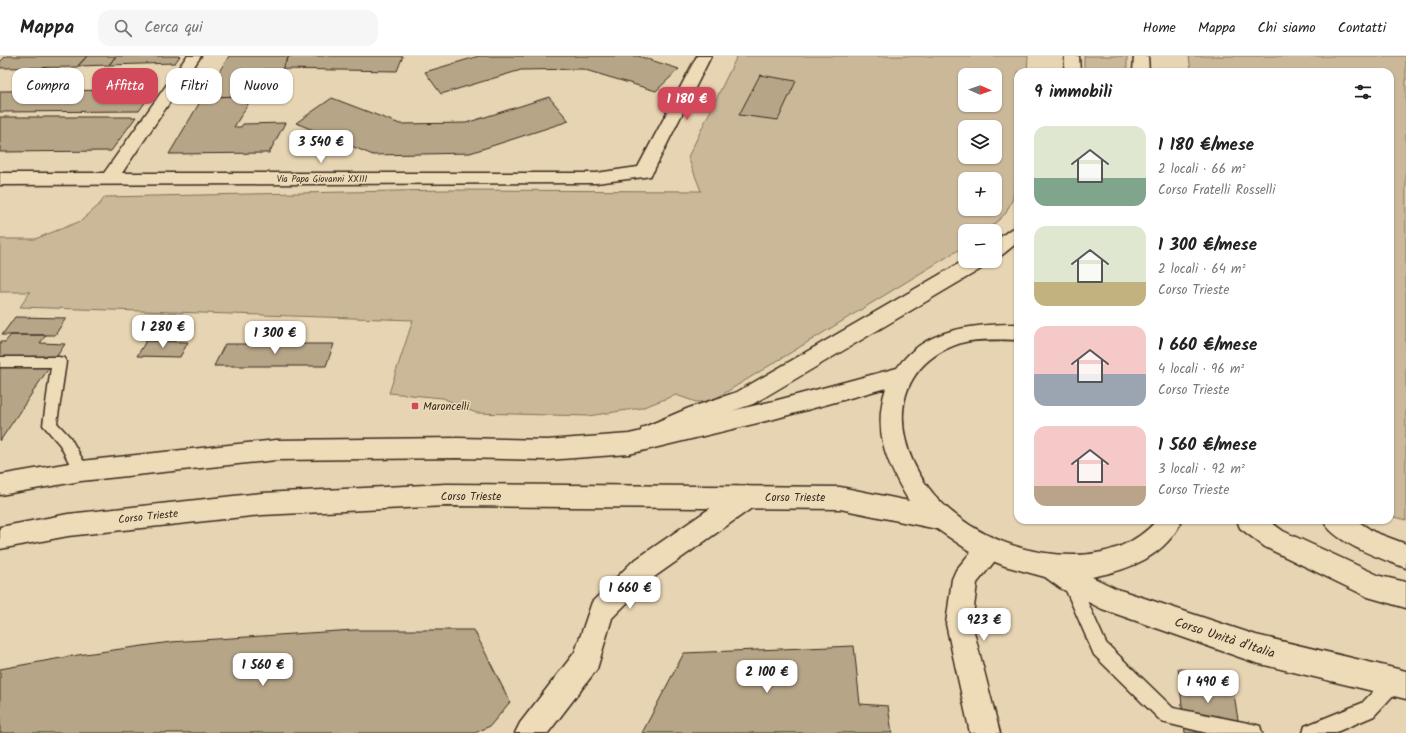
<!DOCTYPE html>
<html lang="it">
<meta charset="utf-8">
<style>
:root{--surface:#fff;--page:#f6f6f6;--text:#222;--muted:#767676;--line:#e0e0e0;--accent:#d1495b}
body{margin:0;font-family:Kalam,sans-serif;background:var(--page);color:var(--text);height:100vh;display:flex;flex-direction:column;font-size:15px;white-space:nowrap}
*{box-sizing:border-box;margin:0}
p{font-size:13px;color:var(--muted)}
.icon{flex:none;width:22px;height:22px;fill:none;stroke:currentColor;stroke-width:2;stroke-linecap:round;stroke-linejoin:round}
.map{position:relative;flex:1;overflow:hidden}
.panel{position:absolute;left:1014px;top:12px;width:380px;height:456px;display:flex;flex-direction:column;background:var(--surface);border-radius:12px;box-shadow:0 1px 3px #0004}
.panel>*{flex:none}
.banner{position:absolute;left:12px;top:12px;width:380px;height:36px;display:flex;gap:8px}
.needle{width:26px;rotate:92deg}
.controls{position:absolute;left:958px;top:12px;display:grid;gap:8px}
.controls a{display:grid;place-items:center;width:44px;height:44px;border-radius:8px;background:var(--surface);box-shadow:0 1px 3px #0004;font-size:20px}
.price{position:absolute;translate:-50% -34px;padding:0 9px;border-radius:8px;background:#fff;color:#222;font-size:13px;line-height:26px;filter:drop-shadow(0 1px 2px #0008)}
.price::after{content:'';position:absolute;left:50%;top:24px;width:12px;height:9px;margin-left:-6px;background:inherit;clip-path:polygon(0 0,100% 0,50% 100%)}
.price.current{background:var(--accent);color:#fff}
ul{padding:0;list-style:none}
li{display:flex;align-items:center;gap:12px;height:100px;padding:0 20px}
li span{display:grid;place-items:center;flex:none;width:112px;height:80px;border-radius:12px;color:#555}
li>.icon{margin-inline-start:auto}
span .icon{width:48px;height:48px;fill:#fffc;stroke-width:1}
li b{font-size:17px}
h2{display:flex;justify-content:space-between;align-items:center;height:48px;padding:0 20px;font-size:17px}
.chip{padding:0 14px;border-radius:12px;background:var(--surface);box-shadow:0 1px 3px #0004;font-size:14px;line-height:36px}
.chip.current{background:var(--accent);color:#fff}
header{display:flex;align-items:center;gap:24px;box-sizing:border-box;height:56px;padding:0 20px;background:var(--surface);border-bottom:1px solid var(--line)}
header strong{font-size:19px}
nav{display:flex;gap:22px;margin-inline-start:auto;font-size:14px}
.search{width:280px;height:36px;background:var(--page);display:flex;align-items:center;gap:10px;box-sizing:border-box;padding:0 14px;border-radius:12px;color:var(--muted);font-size:15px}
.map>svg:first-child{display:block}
.green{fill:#cab899;stroke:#82715c;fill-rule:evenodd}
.building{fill:#b7a588;stroke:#3b2a1e}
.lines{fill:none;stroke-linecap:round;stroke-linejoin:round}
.lane-casing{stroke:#3b2a1e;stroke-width:3}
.street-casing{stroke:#3b2a1e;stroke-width:3}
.secondary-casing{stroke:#3b2a1e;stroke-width:3}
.primary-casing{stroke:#3b2a1e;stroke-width:3}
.lane{fill:#eedbb8;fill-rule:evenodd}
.street{fill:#eedbb8;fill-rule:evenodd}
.secondary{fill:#eedbb8;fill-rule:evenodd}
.primary{fill:#eedbb8;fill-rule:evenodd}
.poi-dot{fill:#d1495b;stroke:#eedbb8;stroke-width:1.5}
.labels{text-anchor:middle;stroke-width:3;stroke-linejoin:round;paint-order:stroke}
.far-street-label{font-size:9px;fill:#3b2a1e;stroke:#eedbb8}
.poi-label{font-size:11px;fill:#3b2a1e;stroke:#eedbb8;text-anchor:start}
.street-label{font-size:11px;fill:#3b2a1e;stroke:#eedbb8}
.near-street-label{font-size:13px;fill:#3b2a1e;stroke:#eedbb8}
</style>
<header>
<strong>Mappa</strong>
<div class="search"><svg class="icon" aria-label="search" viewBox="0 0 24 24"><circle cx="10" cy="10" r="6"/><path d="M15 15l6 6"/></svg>Cerca qui</div>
<nav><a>Home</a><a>Mappa</a><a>Chi siamo</a><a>Contatti</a></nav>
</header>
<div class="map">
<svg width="1406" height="677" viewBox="0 0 1406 677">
<rect width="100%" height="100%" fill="#e7d4b2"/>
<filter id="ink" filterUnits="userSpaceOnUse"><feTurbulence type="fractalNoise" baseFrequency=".025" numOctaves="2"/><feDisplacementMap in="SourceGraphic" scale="8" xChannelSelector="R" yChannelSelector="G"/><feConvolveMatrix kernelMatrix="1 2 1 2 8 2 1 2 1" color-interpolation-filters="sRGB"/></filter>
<g filter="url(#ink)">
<path class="green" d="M737,0H1028L1027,16H1018V98L1013,142L1006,157L987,175H965V190L710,346H696L676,339L641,352L588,360L476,357L443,342L389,337L413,264L20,251L30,236H0V183H35L81,165L99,149L105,141L444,134L701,135L688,101ZM965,19H995V49H965ZM965,71H995V101H965ZM965,123H995V153H965Z
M1084,0H1127V16H1084Z
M1189,0H1406V464L1390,460V16H1191Z"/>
<path class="building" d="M6,0H87L77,11L0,12V6Z
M87,0H116L109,9L78,10Z
M116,0H180L175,7L109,9Z
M229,0H289L282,13H264L250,40L203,41Z
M289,0H403L397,15L282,13Z
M479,0H638L679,13L656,35L582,13L521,14L441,38L425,16Z
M760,19L796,25L778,64L739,59Z
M154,34L139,55L0,56V35Z
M250,40H253L234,71H241L243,68L285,67L269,97L169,98L203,41Z
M549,41L569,65L470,97L373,99L296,67L332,42L400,68L466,67Z
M0,61H136L111,95L0,96Z
M15,261L66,262L55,279H2Z
M11,279H46L40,287L65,288L0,385V286H5Z
M146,285L188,286L180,301L137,300Z
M225,288H334L326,310H214Z
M354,574H474L510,646L490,670L475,677H0V613L78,599L171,586Z
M854,590L860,648L888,650L892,677H642L684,597Z
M1178,612L1232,625L1240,677H1185Z"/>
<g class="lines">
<defs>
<path id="lane" d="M0,301H59L64,302L66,306L57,367L70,381L89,415L86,420L81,421L76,420L60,389L43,369L51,311H0Z
M1069,515L1075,518L1106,587L1173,652L1253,668L1260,670L1262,677H1207L1162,666L1094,599L1061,523L1063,518Z
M1394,617L1400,620L1403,626L1400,632L1374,660L1334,677H1303L1305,670L1362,647L1388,620Z"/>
<path id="street" d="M187,0H201L122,117H596L638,111L697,0H711L653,116L650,120L644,121L596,127L0,129V117H104Z
M747,430L756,433L759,441L756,449L650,524L612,562L597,613L548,677H515L520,667L575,596L592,546L632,506L738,433Z
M989,481L998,485L1002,493L998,501L977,527L972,568L1000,677H970L946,568L952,523L956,514L980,485Z"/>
<path id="secondary" d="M1065,0H1079L1080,16H1064Z
M1134,0H1148L1149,16H1133Z
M1018,171V186L1002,199L995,201V185L1011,173Z
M965,204L989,205L986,210L753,348L705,364L650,388L642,386L639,379L642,372L689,352L737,336Z
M1323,464H1356L1374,476L1406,488V512C1383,503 1333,487 1323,464Z"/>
<path id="primary" d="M1018,268V284C1000,284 978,282 961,287C881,313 892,399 943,448C977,481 1026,499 1073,499C1105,499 1135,489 1157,464H1182C1166,500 1129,514 1092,521L1117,533L1256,579L1406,615V643L1256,607L1102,553L1060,532L1045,521L1005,510L971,496L937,473L840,453L446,450L262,459L68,480L0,493V471L68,458L262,437L446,428L840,431L909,445C887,408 872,375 886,332L774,363L629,398L547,404L458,402L276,404L81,425L0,439V419L81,405L276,384L458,382L547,384L629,378L774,345L897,312C925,272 973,268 1018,268Z
M1237,464H1268L1283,475L1380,520L1406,526V552L1368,541L1265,491L1240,472Z"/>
</defs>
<use href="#lane" class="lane-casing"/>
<use href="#street" class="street-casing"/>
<use href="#secondary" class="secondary-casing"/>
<use href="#primary" class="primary-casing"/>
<use href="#lane" class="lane"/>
<use href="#street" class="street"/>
<use href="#secondary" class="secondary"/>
<use href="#primary" class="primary"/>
</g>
</g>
<rect class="poi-dot" x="411" y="346" width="8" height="8" rx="2"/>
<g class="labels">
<g class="far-street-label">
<text x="322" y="126">Via Papa Giovanni XXIII</text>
</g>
<g class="poi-label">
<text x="423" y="354">Maroncelli</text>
</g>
<g class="street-label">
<text x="471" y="444">Corso Trieste</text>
<text x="795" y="445">Corso Trieste</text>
<text transform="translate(148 460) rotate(-6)" y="4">Corso Trieste</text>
</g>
<g class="near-street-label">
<text transform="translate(1225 581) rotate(18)" y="5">Corso Unità d'Italia</text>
</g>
</g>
</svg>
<div class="controls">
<a><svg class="needle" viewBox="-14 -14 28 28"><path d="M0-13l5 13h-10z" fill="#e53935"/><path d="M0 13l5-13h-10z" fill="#767676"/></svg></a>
<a><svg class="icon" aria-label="layers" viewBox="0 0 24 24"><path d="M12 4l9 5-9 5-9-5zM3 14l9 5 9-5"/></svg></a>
<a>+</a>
<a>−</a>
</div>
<b class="price current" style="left:687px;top:65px">1 180 €</b>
<b class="price" style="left:321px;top:108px">3 540 €</b>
<b class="price" style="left:163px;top:293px">1 280 €</b>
<b class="price" style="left:275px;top:299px">1 300 €</b>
<b class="price" style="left:630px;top:554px">1 660 €</b>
<b class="price" style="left:984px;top:586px">923 €</b>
<b class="price" style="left:263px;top:631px">1 560 €</b>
<b class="price" style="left:767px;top:638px">2 100 €</b>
<b class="price" style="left:1208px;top:648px">1 490 €</b>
<div class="banner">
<a class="chip">Compra</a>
<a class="chip current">Affitta</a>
<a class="chip">Filtri</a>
<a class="chip">Nuovo</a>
</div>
<section class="panel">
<h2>9 immobili<svg class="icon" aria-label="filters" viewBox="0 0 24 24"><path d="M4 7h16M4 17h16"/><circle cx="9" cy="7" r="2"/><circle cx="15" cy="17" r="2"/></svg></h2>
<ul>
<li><span style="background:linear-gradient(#dfe7d0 65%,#7fa58c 0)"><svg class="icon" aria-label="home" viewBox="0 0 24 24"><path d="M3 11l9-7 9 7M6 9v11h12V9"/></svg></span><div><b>1 180 €/mese</b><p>2 locali · 66 m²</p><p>Corso Fratelli Rosselli</p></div></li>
<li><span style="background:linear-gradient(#dfe7d0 70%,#c2b280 0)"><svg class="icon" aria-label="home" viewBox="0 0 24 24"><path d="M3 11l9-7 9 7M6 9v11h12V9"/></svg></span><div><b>1 300 €/mese</b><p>2 locali · 64 m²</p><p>Corso Trieste</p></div></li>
<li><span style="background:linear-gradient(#f6c9c9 60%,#9aa5b1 0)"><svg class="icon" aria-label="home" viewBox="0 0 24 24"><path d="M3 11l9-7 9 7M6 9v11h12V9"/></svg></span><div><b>1 660 €/mese</b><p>4 locali · 96 m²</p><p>Corso Trieste</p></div></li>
<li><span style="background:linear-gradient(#f6c9c9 75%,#b9a48a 0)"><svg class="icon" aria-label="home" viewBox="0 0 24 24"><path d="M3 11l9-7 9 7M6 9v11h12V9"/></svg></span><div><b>1 560 €/mese</b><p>3 locali · 92 m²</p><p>Corso Trieste</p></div></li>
</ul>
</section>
</div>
